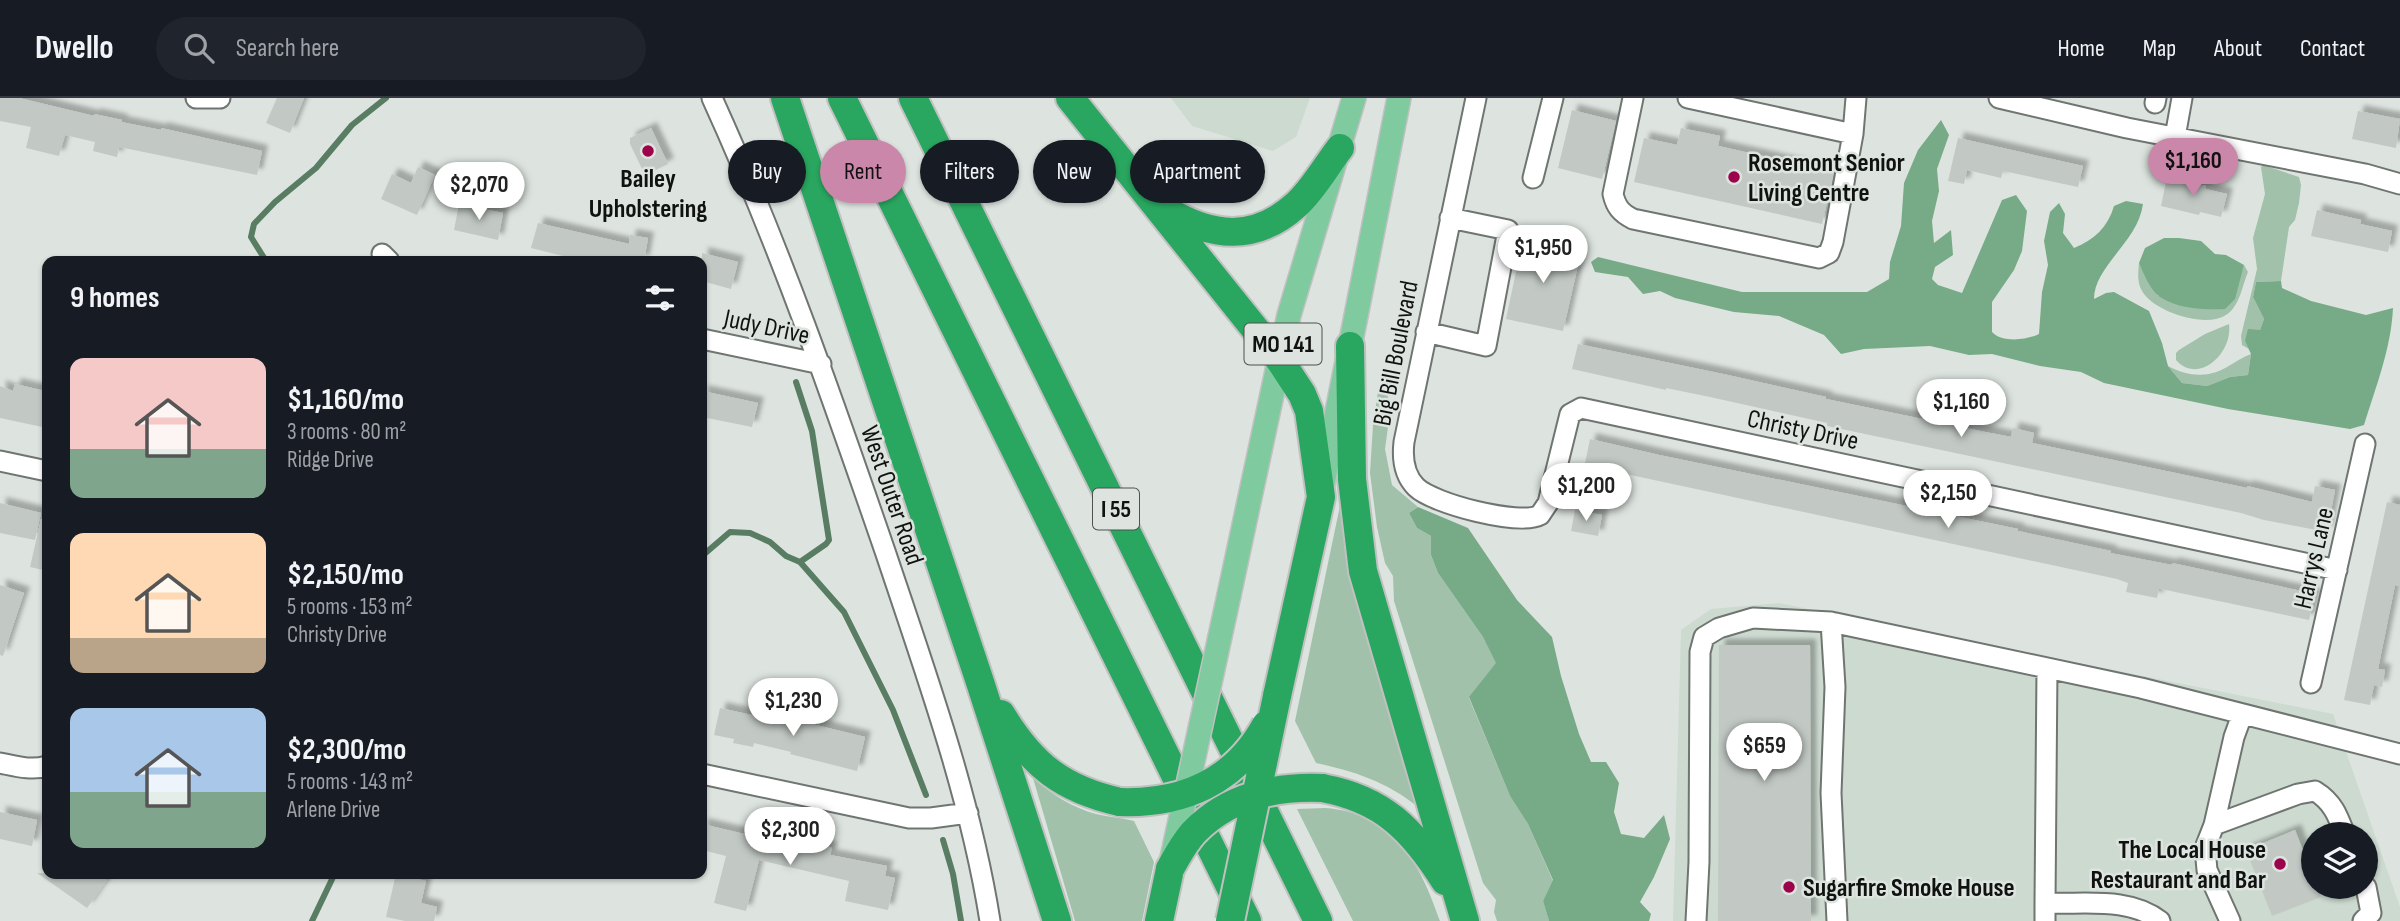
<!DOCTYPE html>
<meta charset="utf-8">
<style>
:root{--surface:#171b24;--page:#20242c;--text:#f1f3f6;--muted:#9ea1a6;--line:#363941;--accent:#cb87a9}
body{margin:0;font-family:"Sofia Sans Condensed",sans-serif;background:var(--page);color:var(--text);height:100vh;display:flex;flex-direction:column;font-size:26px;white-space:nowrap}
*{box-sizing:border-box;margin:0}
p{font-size:23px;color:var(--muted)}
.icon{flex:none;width:38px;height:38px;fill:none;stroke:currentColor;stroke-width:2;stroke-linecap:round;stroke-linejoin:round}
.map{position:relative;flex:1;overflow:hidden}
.side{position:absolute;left:42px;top:158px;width:665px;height:623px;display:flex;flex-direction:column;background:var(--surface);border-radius:14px;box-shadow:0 2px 5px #0004}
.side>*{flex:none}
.guide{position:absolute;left:728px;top:42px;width:665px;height:63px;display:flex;gap:14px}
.buttons{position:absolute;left:2301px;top:724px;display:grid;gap:14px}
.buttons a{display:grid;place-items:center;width:77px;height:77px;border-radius:50%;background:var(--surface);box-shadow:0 2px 5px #0004;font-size:35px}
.price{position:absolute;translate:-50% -60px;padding:0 16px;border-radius:24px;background:#fff;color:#222;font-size:23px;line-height:46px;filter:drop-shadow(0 2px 4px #0008)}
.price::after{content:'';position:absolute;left:50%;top:42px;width:21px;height:16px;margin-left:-10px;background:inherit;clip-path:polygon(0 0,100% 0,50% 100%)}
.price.current{background:var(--accent);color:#111}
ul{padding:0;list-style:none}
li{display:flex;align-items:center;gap:21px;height:175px;padding:0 28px}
li span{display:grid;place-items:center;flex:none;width:196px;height:140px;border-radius:14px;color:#555}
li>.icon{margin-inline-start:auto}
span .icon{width:84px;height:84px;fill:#fffc;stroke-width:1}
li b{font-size:30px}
h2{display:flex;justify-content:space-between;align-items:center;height:84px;padding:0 28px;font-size:30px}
.pill{padding:0 24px;border-radius:32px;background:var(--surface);box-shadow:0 2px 5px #0004;font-size:24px;line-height:63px}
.pill.current{background:var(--accent);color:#111}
header{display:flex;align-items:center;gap:42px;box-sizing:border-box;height:98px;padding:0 35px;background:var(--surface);border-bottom:2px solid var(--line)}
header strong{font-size:33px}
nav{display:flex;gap:38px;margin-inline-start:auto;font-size:24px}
.search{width:490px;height:63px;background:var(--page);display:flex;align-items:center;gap:18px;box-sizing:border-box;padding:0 24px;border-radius:38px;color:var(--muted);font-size:26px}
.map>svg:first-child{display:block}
.built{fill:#cddad0;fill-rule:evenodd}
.green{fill:#a1c1aa}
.forest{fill:#77aa86}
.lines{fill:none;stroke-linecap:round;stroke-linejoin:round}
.stream{stroke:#587d63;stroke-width:6}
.building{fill:#c2c9c4;filter:url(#shadow)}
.minor-casing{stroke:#6f7571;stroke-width:23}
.major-casing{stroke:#c1c1c1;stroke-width:26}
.highway-casing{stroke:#c1c1c1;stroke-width:32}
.minor{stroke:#fff;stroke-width:19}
.major{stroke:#7fca9f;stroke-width:23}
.highway{stroke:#29a65f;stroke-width:28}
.major-bridge-casing{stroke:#c1c1c1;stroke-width:26;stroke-linecap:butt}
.highway-bridge-casing{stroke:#c1c1c1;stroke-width:32;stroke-linecap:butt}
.major-bridge{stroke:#7fca9f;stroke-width:23}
.highway-bridge{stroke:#29a65f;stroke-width:28}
.poi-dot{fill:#9d034b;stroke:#dde4df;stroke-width:2.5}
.labels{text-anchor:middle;stroke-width:5;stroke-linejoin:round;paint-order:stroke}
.shield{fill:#dde4df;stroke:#4e514e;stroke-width:2}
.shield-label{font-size:24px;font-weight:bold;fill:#101210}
.poi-label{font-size:26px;font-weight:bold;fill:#101210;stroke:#dde4df;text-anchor:start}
.street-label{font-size:26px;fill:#101210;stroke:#dde4df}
</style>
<header>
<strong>Dwello</strong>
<div class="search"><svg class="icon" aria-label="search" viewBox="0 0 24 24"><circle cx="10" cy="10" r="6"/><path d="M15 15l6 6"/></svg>Search here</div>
<nav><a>Home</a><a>Map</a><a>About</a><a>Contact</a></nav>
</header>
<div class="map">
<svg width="2400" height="823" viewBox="0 0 2400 823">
<defs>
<filter id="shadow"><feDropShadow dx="6" dy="-6" stdDeviation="2" flood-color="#0004"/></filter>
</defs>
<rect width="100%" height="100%" fill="#dde4df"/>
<path class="built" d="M1171,0H1310L1296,39L1273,53L1192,28Z
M1779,505L2333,616L2400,809V823H1673L1681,532L1711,511ZM2314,737H2366V789H2314Z"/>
<path class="green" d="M2263,67L2299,79L2301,87L2299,105L2295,122L2289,129L2281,183L2256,184L2253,199L2264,221L2260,232L2245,243L2249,251L2242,247L2241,238L2257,171L2253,140L2265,96L2261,69Z
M2139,165L2158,198L2234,201L2244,167L2248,174C2242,188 2240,208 2226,217C2205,231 2153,213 2142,193C2137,185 2138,174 2139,165Z
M2229,226C2233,256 2198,287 2176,262V255L2179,252L2205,236Z
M2251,256L2248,277L2230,279L2207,288L2182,285L2168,268C2189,279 2210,281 2232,266C2239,262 2243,259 2251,256Z
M1379,287L1387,292L1390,315L1385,351L1392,387L1418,409L1409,415L1417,430L1431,438V457L1438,475L1483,539L1497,565L1469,600L1510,698L1528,726L1553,783L1543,803L1549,823H1497L1494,814L1496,802L1483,785L1394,503L1393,478L1385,465L1377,429L1370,375L1373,327Z
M1341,403L1418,709C1387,684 1354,673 1316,665L1295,623Z
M1033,680C1051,696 1073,710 1096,716C1109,719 1122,720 1134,723L1154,764L1142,823H1075Z
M1325,710C1393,715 1420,764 1440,823H1353L1297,711Z"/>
<path class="forest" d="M1941,22L1949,37L1937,71L1939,93L1932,123L1934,145L1951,132L1953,157L1935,169L1932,181L1938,187L1962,195L2002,102L2016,97L2027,113L2022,153L2014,172L1992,204V234C2002,245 2027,242 2039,236L2042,194L2048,167L2044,143L2050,114L2059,105L2065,116L2063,135L2074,150C2094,142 2108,129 2114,108L2126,103L2143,106C2138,144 2094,168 2094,201L2106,195L2114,194L2149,213L2162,245L2168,268L2182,285L2207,288L2230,279L2248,277L2251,256L2245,243L2248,231L2260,232L2264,221L2253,199L2256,184L2281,183L2282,190L2311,203L2366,217L2393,210C2391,251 2376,288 2364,327L2350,331L2228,311L2104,285L2081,274L2040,268L1992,256L1969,257L1930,248L1864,251L1841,256L1824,237L1779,218L1734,214L1675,200L1660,193L1643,196L1628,179L1595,174L1591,164L1598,159L1742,194H1867L1889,181L1890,164L1901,128L1904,85L1918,52Z
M2164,140H2179L2201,143L2215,156L2226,157L2244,167L2235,201L2225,211C2204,212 2178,211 2160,199C2150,192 2144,176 2139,165L2145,150Z
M1418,409L1468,430L1517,502L1552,539L1561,578L1579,636L1591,664H1606L1619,685L1614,714L1621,736L1644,740L1664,717L1670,741L1654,779L1640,804L1651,816L1649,823H1549L1543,803L1553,782L1528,726L1510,698L1469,599L1496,565L1483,539L1438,475L1431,457V438L1417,430L1409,415Z"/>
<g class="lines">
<path class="stream" d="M266,163L251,139L254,126L275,104L316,70L352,27L386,0
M796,284L812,333L829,442L826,446L800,464
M702,458L730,434L750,435L770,444L786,458L800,464L844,514L893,612L926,697
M943,742L953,776L961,823
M312,823L335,775"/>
</g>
<path class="building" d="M0,0H19L94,18V16L122,22L121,24L161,32V30L262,53L257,77L119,49L117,59L93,53L95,44L65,37L59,58L26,50L31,29L0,23Z
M277,0H304L290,35L266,25Z
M1572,12L1616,23L1602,81L1558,70Z
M2358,13L2400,21L2396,50L2352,41Z
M651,30L668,66L645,77L630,46V40Z
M1681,30L1720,38L1718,48L1834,74L1822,126L1634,84L1644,40L1677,47Z
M1958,40L2083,68L2078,89L2003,73L2001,80L1967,72L1964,86L1948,83Z
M418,69L435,77L417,117L381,101L392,76L411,85Z
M2167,79L2206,88L2205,91L2227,96L2221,119L2200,114L2199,117L2161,108Z
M459,106L503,115L498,142L454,132Z
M2317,112L2361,122L2360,126L2392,133L2388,154L2311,138Z
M538,125L629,146L630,137L648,140L644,163H583L531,150Z
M1523,141L1581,154L1563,233L1506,221Z
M702,155L738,164L731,191L702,183Z
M1578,246L1723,276L1826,299V301L1985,334L2011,339L2013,330L2034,335L2032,345L2247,390V388L2312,404L2315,388L2335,392L2327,434L2264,422L2241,415L1827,328V325L1710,299L1666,290V292L1572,271Z
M15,286L45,293L43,302H47V330L0,320V288L13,293Z
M702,293L758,305L752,329L702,319Z
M1590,341L1659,357L2018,431V433L2111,453L2110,455L2172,467V465L2315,496L2309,522L2161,491H2159L2157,500L2126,494L2128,485L2117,481L1612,373L1609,385L1582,380Z
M2387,404L2400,407V488L2395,487L2378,571L2385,572L2382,589L2374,587L2370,607L2344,602Z
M0,405L41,415L35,442L0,435Z
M1575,412L1602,417L1598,438L1571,433Z
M41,421L47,422V473L30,469Z
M0,487L24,495L3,558L0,557Z
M1719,547H1810L1811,823H1718Z
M720,610L797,627L799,623L865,639L857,673L790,656L791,654L754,645L753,649L733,645L734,641L714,637Z
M0,714L37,722L32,748L0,741Z
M702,726L773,743L774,737L832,750L830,757L887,768L885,778L895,780L888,812L845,803L849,783L759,762L746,813L714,805L726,758L702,752Z
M2295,732L2314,781V789H2317L2321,799L2272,818L2246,752Z
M37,775H97L107,782L87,810Z
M396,776L426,783L421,805L437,809L434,823H405L386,819Z"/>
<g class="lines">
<defs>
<path id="minor" d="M196,0H220
M712,0C780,149 833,302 886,456C926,576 970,697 990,823
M1476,0L1404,344C1402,361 1404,377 1416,389C1433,406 1520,428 1540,417L1548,405L1570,316L1581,310L2337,472
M1633,0L1613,96C1616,109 1621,115 1633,121L1819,160L1829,155L1833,144L1853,36L1856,0
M1688,0L1853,36
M1999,0L2127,30L2365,76L2400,86
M2155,5L2156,0
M2175,39L2182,0
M1533,80L1553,0
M382,156L389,163
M1426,234L1486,248L1508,132L1450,120
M702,241L821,266
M0,363L47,373
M1831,524L1835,589L1831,695L1837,823
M2311,585L2365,346
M0,665C15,668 32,673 47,668
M702,676L909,720H931L968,715
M2214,727L2298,696L2315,693C2333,704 2338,718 2345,737
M2045,805L2047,570
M1696,823L1699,764L1700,554L1704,539L1719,530L1753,520L1831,524L2141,590L2400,656
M2045,823V805C2082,807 2129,798 2160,823
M2230,823L2207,772L2205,750L2214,727L2234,639L2242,617
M2363,823L2371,815L2366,789"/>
<path id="major" d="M1323,385L1399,0
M1229,497L1289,217L1354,0"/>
<path id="highway" d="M785,0L979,581L1057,823
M842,0L1247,823
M913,0L1318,823
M1070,0L1279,261L1302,296L1309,313L1321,399L1277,598
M1166,112C1212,140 1255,144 1296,107C1313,92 1326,68 1340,50
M1350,248L1352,381L1363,473L1465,823
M1001,616C1032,667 1062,691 1120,704
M1322,690C1383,701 1413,732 1445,783
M1159,823L1170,771"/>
</defs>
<use href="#minor" class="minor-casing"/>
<use href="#major" class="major-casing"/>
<use href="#highway" class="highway-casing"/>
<use href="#minor" class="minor"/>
<use href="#major" class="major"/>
<use href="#highway" class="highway"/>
<defs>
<path id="major-bridge" d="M1172,760L1229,497"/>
<path id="highway-bridge" d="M1120,704C1182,706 1235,684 1266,627
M1170,771C1177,758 1184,745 1194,734C1228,699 1275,688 1322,690
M1230,823L1277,598"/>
</defs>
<use href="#major-bridge" class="major-bridge-casing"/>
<use href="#highway-bridge" class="highway-bridge-casing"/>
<use href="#major-bridge" class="major-bridge"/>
<use href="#highway-bridge" class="highway-bridge"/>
</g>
<g class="poi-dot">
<circle cx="648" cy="53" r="7"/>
<circle cx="1734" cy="79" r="7"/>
<circle cx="2280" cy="766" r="7"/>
<circle cx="1789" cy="789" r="7"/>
</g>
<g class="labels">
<g class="shield">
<rect x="1244.5" y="225.5" width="77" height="41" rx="5"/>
<rect x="1093" y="390.5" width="46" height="41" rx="5"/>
</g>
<g class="shield-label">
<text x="1283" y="254">MO 141</text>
<text x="1116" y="419">I 55</text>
</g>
<g class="poi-label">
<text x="1748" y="73">Rosemont Senior<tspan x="1748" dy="30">Living Centre</tspan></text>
<text x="648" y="89" text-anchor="middle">Bailey<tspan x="648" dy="30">Upholstering</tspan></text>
<text x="2266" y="760" text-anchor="end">The Local House<tspan x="2266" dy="30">Restaurant and Bar</tspan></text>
<text x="1803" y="798">Sugarfire Smoke House</text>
</g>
<g class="street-label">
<text transform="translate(767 228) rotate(12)" y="9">Judy Drive</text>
<text transform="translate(1395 255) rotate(-79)" y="9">Big Bill Boulevard</text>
<text transform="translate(1803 331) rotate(12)" y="9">Christy Drive</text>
<text transform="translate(893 397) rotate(71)" y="9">West Outer Road</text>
<text transform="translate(2313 460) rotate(-77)" y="9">Harrys Lane</text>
</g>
</g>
</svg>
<div class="buttons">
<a><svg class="icon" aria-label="layers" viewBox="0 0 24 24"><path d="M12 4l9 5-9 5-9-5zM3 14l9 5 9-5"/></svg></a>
</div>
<b class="price current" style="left:2193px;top:100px">$1,160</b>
<b class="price" style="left:479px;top:124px">$2,070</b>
<b class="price" style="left:1543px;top:187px">$1,950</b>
<b class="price" style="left:1961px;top:341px">$1,160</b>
<b class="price" style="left:1586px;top:425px">$1,200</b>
<b class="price" style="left:1948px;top:432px">$2,150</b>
<b class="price" style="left:793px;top:640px">$1,230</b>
<b class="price" style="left:1764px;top:685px">$659</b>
<b class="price" style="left:790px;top:769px">$2,300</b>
<div class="guide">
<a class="pill">Buy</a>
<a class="pill current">Rent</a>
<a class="pill">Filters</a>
<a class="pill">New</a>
<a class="pill">Apartment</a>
</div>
<section class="side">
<h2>9 homes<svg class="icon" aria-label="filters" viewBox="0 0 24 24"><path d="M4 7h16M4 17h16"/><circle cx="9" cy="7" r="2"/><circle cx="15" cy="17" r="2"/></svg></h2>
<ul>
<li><span style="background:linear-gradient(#f6c9c9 65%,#7fa58c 0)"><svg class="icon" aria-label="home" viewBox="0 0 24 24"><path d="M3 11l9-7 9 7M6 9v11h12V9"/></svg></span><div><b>$1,160/mo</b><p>3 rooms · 80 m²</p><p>Ridge Drive</p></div></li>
<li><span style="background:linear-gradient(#ffd9b3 75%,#b9a48a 0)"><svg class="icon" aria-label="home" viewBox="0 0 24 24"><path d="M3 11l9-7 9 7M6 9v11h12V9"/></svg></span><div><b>$2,150/mo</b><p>5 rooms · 153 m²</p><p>Christy Drive</p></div></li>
<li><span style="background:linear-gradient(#a9c7e8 60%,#7fa58c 0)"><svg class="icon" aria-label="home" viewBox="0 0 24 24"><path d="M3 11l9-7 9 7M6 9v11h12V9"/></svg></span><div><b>$2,300/mo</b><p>5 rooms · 143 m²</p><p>Arlene Drive</p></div></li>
</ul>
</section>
</div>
